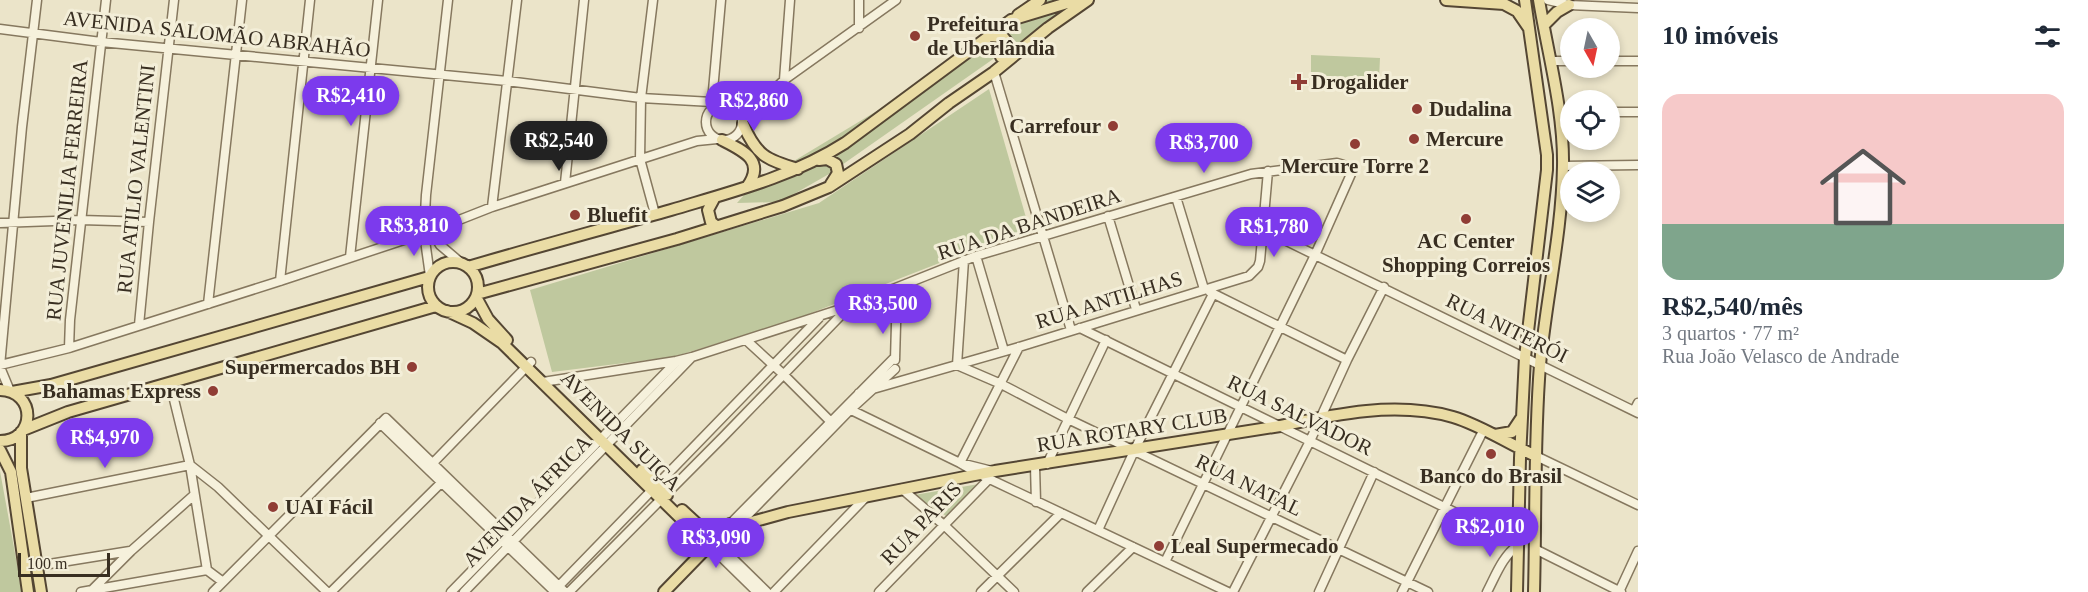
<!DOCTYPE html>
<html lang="pt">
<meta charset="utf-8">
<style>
:root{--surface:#fff;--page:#f6f6f7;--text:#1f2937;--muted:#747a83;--line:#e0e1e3;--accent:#7c3aed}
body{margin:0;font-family:"Times New Roman",serif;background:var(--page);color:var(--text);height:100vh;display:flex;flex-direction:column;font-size:22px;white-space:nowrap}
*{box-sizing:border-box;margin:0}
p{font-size:20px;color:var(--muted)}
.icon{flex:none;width:33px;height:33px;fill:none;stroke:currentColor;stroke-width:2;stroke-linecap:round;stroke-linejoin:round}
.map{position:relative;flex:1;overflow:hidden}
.drawer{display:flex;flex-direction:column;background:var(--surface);width:450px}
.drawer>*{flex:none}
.needle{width:39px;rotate:171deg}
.fabs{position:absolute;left:1560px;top:18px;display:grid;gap:12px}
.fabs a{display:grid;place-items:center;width:60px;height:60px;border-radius:50%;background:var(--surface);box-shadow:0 3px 9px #0003;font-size:30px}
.scale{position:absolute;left:18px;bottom:15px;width:92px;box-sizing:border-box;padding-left:6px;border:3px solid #382e21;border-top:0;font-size:16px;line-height:21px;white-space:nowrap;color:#382e21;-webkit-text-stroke:4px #f3eed8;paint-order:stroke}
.price{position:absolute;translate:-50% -51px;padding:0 14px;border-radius:21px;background:var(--accent);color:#fff;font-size:20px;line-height:39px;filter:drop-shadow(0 2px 3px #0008)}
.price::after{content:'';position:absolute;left:50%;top:36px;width:18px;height:14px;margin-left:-9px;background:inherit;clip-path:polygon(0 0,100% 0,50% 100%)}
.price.active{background:#222;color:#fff}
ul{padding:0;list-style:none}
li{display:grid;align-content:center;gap:12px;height:318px;padding:0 24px}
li+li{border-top:2px solid var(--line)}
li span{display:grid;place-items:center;height:186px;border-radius:18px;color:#555}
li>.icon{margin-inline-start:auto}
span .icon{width:108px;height:108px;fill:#fffc;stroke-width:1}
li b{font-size:26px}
h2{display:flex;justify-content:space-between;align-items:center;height:72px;padding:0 24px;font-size:26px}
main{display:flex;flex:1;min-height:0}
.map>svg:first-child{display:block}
.green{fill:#bfc89e}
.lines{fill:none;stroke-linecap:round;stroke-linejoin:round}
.minor-casing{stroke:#86785f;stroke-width:11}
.major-casing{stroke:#544633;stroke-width:14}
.minor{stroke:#f6f1dc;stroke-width:8}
.major{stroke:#eadca5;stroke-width:10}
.poi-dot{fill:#903d35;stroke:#f3eed8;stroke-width:2}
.labels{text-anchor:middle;stroke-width:6;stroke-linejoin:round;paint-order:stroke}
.poi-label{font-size:21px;font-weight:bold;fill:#382e21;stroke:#f3eed8;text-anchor:start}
.street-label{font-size:21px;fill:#382e21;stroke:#f3eed8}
</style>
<main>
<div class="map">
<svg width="1638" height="592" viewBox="0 0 1638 592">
<rect width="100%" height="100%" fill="#ebe4c9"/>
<path class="green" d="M1029,0H1080L1047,21L1048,24L1008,53L1006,50L829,174L780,202L737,203L751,187L895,100Z
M1311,55L1380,58L1379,80L1326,78L1311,72Z
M989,89L1029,228L796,319L673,357L552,372L530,290L819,203Z
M0,471L19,575L21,592H0Z
M979,484L946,516L914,495Z"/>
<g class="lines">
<defs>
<path id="minor" d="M653,0L641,98L640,159L655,214
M1548,0L1569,5L1638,8
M859,28V0
M0,29L101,42L507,81L641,98L712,102L714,107
M1550,61H1570
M1610,61H1638
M994,72L1071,330
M784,80L790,0
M712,102L721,0
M706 122a18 18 0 1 1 36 0a18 18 0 1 1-36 0Z
M734,106L748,103L767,93
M1610,112H1638
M743,120L784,80L896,0
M1563,166L1638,165
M565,183L584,0
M1176,197L1204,289
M492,207L517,0
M1108,216L1136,309
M0,223L81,220L149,222
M429,227L440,245L460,262
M1262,229L1638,413
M976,256L1004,351
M350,257L378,0
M964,260L957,365L1001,384L1068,419L1428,592
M430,276L424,233L426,195L448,0
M280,281L310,0
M1210,292L1347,360
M208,304L242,0
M139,325L149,222L174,0
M1080,328L1503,536H1518
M746,340L783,374L834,425
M69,348L70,320L106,0
M895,360L897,289
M0,365L69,348L280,281L431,231L492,207L697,141L717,139
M0,366L22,127L37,0
M0,367L10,391
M543,382L676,361L692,357L850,306L976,256L1251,174L1337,163C1345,165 1349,166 1351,174L1315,255L1165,562
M170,383L190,465L207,570L223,582
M859,393L1019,347L1249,276L1258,267L1260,261L1268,171
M847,408L960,463L992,471
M1634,411L1638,403
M380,423L555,592
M1536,456L1638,505
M960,463L979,474L1228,592
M960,463L1019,347
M1047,464L1106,340
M190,465L218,487L327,592
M431,465L531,362
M1035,466L1036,502
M902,489L945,526L1014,592
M26,498L190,465
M730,524L895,357
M737,526L850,410L895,369
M1098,530L1135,449L1213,294
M719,545L767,592
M1535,549L1621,592
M714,550L757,592
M37,566L130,551
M81,592L207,570
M90,592L131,551L194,495
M213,592L386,418L565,592
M331,592L445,479
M451,592L676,362
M464,592L691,358
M553,592L819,318
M569,592L723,437L848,308
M774,592L866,497
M879,592L989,479
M981,592L1061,513
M1087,592L1133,547
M1233,592L1310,441L1347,360L1384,287
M1319,592L1374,472
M1402,592L1484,429
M1487,592C1496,575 1502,557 1518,545
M1619,592L1638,551"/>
<path id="major" d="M1446,0L1504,4L1517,11L1528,27
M1018,15L1040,0
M1544,25L1557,12L1569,5
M990,36L1003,37L1008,43L1009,50L1001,57
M743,124C756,155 766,160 798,169
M722,140C744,151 766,161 747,187
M819,160L827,159L836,164L838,173L831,184
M715,197L708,210L711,222L716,226
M428 287a25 25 0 1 1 50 0a25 25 0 1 1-50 0Z
M468,267C536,247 603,229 671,210C731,192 792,177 845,143L1011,20L1077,0
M477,294L677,239L783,206L829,187L910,134L949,103L994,72L1048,28L1088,0
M476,297L488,319L507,340
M447,311L473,323L502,343L713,550
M0,390C37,391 36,441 0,441
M12,392L51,385L429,277
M23,430L68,412L436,306
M21,432V468L41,592
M1495,435L1512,432L1522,417
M0,450L11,472L28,592
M642,470L667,495
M682,510L719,544
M664,592L730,524L737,526L788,512L995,471L1280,426C1336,414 1396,401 1453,417C1483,426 1508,444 1536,456
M1517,592L1520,458L1525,357L1547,170V155L1525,0
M1534,592C1536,516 1534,440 1540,365C1546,299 1562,233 1563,166C1564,111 1548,55 1539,0"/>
</defs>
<use href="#minor" class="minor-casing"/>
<use href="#major" class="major-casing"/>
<use href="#minor" class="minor"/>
<use href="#major" class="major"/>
</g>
<g class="poi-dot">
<circle cx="915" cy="36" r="6"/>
<path d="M1296 73h6v6h6v6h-6v6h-6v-6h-6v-6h6z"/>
<circle cx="1417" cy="109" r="6"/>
<circle cx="1113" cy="126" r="6"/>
<circle cx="1414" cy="139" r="6"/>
<circle cx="1355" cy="144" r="6"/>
<circle cx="575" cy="215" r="6"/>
<circle cx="1466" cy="219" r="6"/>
<circle cx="412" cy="367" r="6"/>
<circle cx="213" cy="391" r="6"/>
<circle cx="1491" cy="454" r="6"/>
<circle cx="273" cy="507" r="6"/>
<circle cx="1159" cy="546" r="6"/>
</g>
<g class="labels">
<g class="poi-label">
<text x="927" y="31">Prefeitura<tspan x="927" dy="24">de Uberlândia</tspan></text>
<text x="1311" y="89">Drogalider</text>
<text x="1429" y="116">Dudalina</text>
<text x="1101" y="133" text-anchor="end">Carrefour</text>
<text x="1426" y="146">Mercure</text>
<text x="1355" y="173" text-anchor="middle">Mercure Torre 2</text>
<text x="587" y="222">Bluefit</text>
<text x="1466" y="248" text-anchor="middle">AC Center<tspan x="1466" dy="24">Shopping Correios</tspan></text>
<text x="400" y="374" text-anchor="end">Supermercados BH</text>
<text x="201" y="398" text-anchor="end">Bahamas Express</text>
<text x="1491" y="483" text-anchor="middle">Banco do Brasil</text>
<text x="285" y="514">UAI Fácil</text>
<text x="1171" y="553">Leal Supermecado</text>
</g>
<g class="street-label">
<text transform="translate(217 34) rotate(6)" y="7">AVENIDA SALOMÃO ABRAHÃO</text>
<text transform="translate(136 179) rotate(-84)" y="7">RUA ATILIO VALENTINI</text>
<text transform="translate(67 190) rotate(-84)" y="7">RUA JUVENILIA FERREIRA</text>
<text transform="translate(1029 224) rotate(-18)" y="7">RUA DA BANDEIRA</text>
<text transform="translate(1109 300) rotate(-17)" y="7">RUA ANTILHAS</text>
<text transform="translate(1507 328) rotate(26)" y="7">RUA NITERÓI</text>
<text transform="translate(1300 415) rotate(26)" y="7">RUA SALVADOR</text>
<text transform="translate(1132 430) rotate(-9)" y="7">RUA ROTARY CLUB</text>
<text transform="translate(621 431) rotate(45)" y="7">AVENIDA SUIÇA</text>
<text transform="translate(1249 485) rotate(26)" y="7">RUA NATAL</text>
<text transform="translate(527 501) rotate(-46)" y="7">AVENIDA ÁFRICA</text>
<text transform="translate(921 523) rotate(-46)" y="7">RUA PARIS</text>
</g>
</g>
</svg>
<div class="fabs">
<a><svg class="needle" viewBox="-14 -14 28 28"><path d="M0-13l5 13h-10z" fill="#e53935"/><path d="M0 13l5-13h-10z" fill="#747a83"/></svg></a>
<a><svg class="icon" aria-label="locate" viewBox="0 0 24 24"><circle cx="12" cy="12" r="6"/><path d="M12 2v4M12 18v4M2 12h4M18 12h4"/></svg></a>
<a><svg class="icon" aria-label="layers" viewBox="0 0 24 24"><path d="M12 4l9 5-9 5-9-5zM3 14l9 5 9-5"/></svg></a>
</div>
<div class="scale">100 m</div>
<b class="price" style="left:351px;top:127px">R$2,410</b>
<b class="price" style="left:754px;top:132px">R$2,860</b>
<b class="price active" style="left:559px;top:172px">R$2,540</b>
<b class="price" style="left:1204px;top:174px">R$3,700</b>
<b class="price" style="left:414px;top:257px">R$3,810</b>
<b class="price" style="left:1274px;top:258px">R$1,780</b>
<b class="price" style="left:883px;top:335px">R$3,500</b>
<b class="price" style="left:105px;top:469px">R$4,970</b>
<b class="price" style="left:1490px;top:558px">R$2,010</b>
<b class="price" style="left:716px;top:569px">R$3,090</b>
</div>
<section class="drawer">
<h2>10 imóveis<svg class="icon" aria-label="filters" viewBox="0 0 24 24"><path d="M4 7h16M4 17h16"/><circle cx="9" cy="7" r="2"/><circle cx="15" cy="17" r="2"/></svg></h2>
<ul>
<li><span style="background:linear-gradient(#f6c9c9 70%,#7fa58c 0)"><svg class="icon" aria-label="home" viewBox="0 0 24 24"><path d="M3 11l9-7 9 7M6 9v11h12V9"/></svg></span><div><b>R$2,540/mês</b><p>3 quartos · 77 m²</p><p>Rua João Velasco de Andrade</p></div></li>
</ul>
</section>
</main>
